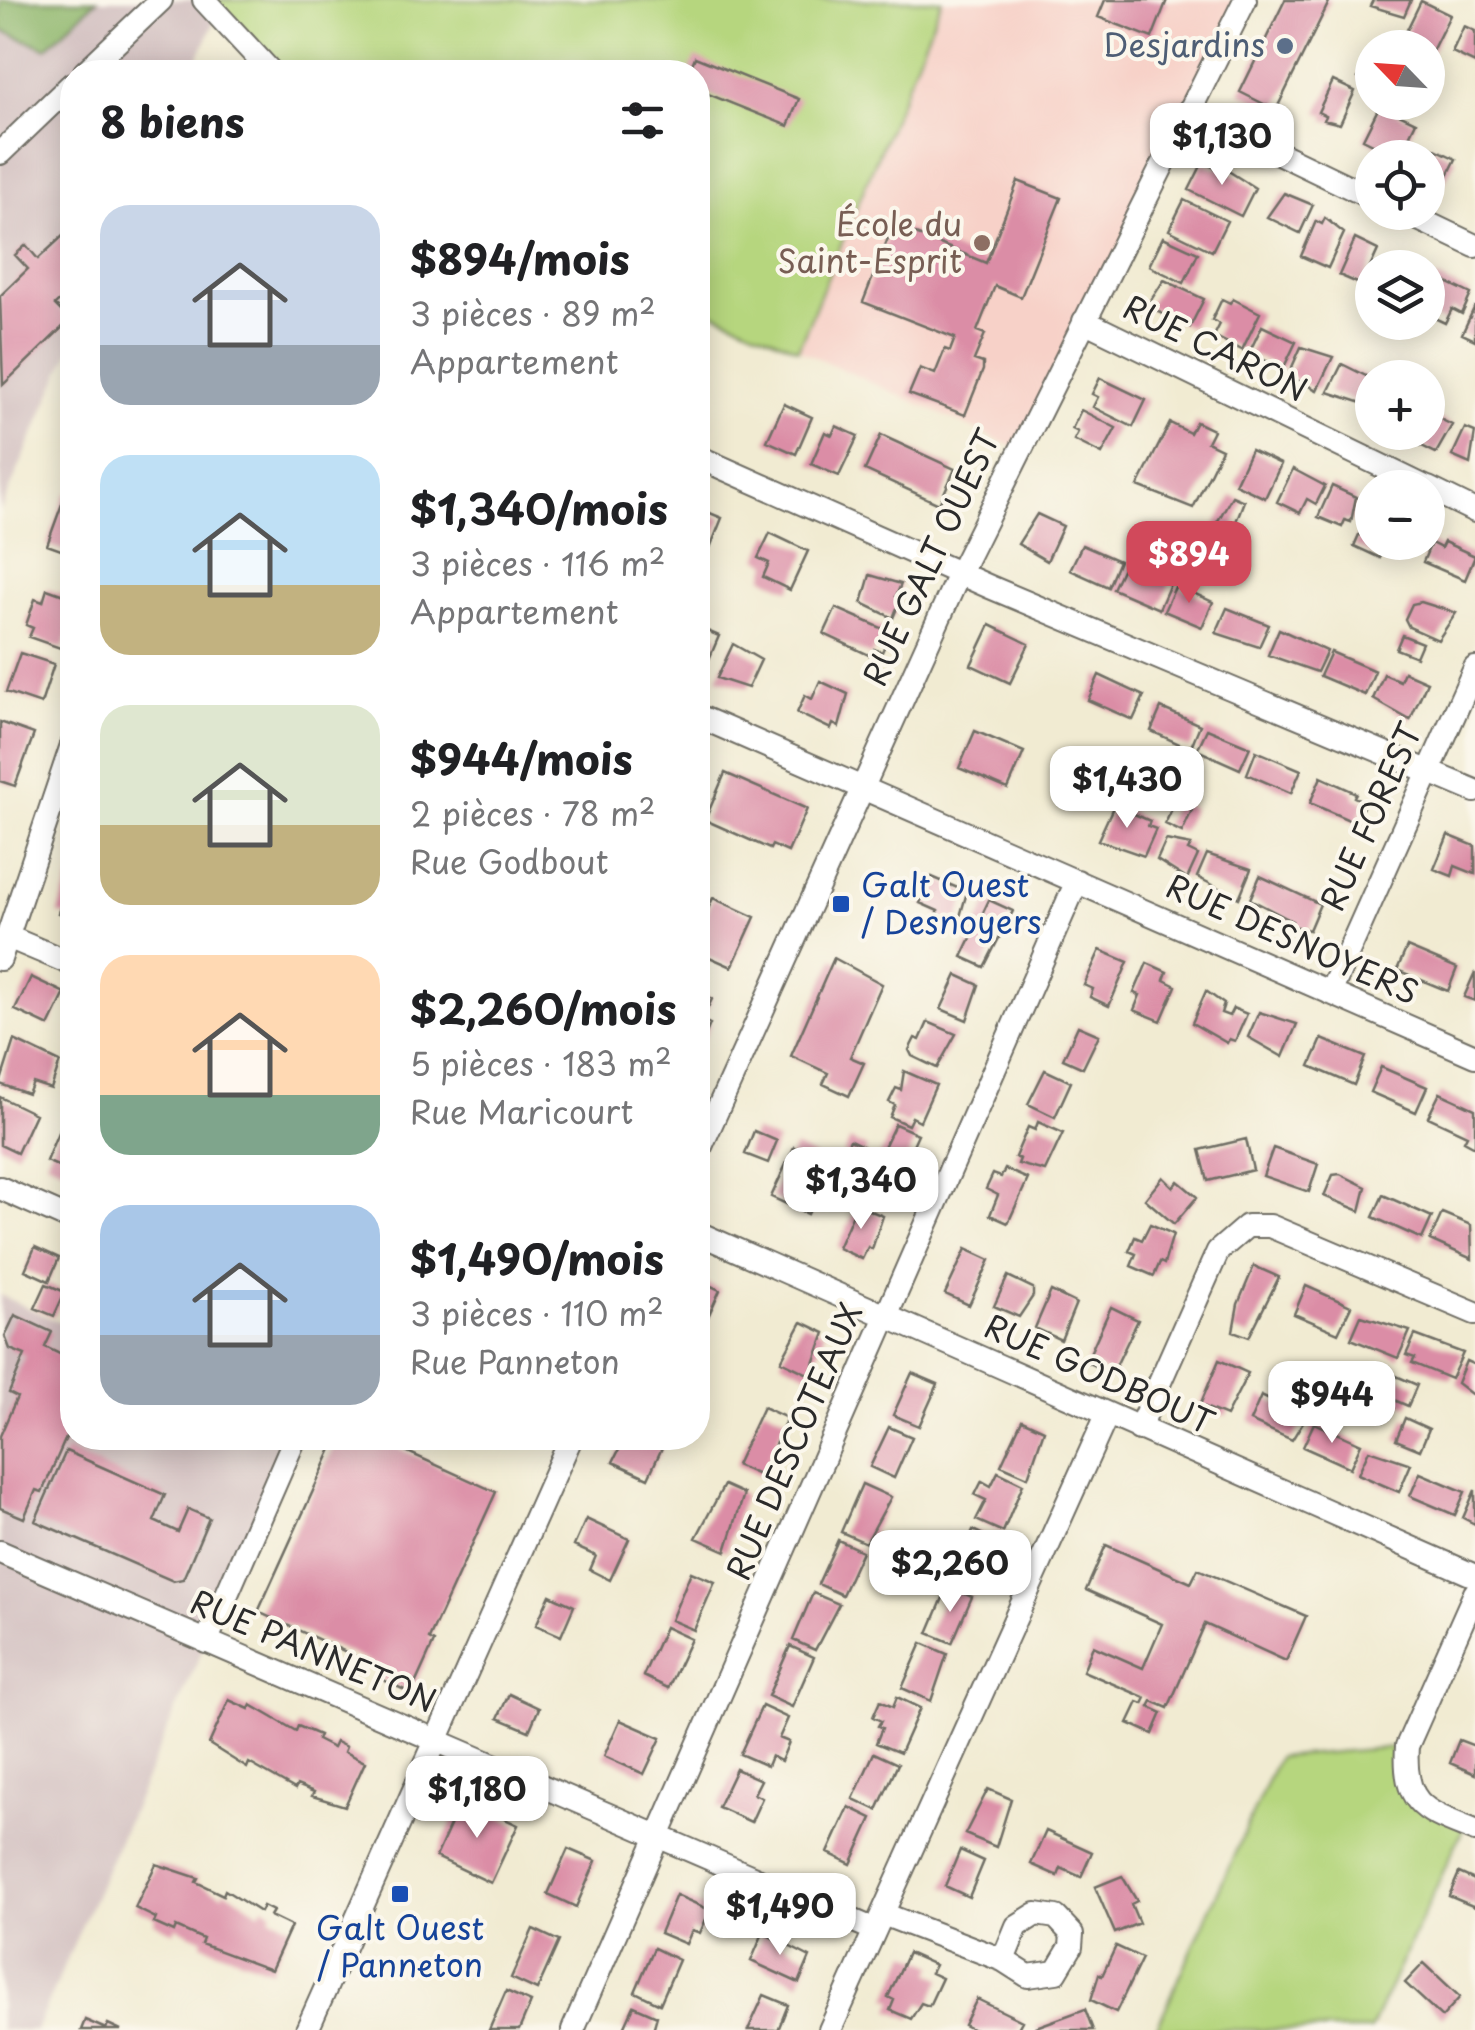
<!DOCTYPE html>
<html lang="fr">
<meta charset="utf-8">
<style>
:root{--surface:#fff;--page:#f6f6f6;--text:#202124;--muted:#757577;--accent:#d1495b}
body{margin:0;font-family:"Playpen Sans",sans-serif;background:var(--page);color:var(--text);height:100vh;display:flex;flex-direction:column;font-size:38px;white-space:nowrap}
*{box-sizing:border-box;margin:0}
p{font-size:32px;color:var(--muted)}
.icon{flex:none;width:55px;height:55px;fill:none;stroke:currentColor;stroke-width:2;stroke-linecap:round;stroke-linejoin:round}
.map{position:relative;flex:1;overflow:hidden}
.details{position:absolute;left:60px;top:60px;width:650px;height:1390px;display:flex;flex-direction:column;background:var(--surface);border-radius:40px;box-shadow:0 5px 25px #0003}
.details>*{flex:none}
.needle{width:65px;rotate:295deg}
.tools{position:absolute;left:1355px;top:30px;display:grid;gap:20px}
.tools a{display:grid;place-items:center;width:90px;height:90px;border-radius:50%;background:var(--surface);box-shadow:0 5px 25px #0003;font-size:50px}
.price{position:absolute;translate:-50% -85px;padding:0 22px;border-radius:20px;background:#fff;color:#222;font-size:32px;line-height:65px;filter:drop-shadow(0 2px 5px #0008)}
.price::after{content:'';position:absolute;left:50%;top:60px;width:30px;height:22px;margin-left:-15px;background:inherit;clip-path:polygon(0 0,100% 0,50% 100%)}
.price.on{background:var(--accent);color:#fff}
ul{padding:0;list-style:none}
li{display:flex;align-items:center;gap:30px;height:250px;padding:0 40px}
li span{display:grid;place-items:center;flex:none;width:280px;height:200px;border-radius:30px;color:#555}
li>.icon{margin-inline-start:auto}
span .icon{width:120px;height:120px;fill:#fffc;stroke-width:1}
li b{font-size:42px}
h2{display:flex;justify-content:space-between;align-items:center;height:120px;padding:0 40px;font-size:42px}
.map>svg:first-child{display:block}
.built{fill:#f7d1c8}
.industrial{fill:#d2bfc0}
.green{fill:#b6d67e;stroke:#708054;stroke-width:2.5}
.forest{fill:#90b76d;stroke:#5e714c;stroke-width:2.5}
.building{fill:#db8da6}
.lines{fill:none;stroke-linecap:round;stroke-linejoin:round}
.minor-casing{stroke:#706e65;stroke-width:26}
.minor{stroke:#fff;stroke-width:22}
.service-dot{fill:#5c6f8a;stroke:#fbf7ec;stroke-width:4}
.education-dot{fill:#8d6e63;stroke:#fbf7ec;stroke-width:4}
.transit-dot{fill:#1a4fb4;stroke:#fbf7ec;stroke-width:4}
.labels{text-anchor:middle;stroke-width:8;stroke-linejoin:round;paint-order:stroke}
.service-label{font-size:32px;fill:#4e5e75;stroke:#fbf7ec;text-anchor:end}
.education-label{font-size:32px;fill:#785e54;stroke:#fbf7ec;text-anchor:end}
.street-label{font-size:32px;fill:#2b2b2b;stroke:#fbf7ec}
.transit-label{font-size:32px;fill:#164399;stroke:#fbf7ec;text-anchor:start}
</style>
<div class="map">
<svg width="1475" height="2030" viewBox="0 0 1475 2030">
<rect width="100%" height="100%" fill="#fbf7ec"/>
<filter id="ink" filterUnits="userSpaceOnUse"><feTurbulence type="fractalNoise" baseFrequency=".01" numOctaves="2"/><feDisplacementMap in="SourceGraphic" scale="20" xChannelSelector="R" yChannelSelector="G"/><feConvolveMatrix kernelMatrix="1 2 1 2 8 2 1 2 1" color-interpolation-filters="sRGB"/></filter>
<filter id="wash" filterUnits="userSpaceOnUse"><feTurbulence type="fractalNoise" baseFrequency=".0048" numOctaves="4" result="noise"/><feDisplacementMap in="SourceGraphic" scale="40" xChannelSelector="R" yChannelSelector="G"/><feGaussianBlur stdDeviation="2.25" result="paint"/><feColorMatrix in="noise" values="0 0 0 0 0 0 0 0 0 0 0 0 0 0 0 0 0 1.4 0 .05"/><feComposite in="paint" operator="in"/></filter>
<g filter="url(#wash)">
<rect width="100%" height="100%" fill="#f1ebd2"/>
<path class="built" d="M942,0H1245L1018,449L798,349Z"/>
<path class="industrial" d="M0,0H204L218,14L192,72H72V346L0,512Z
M0,1295L72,1328V1438H295L36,2030H0Z"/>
<path class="green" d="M204,0H942L798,349L698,306V72H271Z
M1407,1746L1409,1786L1464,1827L1370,2030H1156L1278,1757Z"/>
<path class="forest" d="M0,0H97L46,48L0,30Z"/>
<g id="blocks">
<path class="building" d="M1105,0H1167L1152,38L1098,17Z
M1285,0H1330L1276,110L1240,92Z
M1373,0H1411L1404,16L1370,6Z
M1421,1L1450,15L1431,53L1403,38Z
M1464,26L1475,31V63L1452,52Z
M695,57L799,99L788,126L698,90V72H689Z
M1367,60L1372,62V85L1358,78Z
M1333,81L1355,91L1340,124L1324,120L1326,116L1318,112Z
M1380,105L1416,122L1399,157L1363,139Z
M1421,142L1456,159L1444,183L1428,174V158H1413Z
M1203,162L1217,169L1219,165L1255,188L1241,216L1189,190Z
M1018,181L1061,198L1021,297L995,286L977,331L985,334L974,360L983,363V370L965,415L909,394L920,368L935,374L945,349L950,351L955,338L863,302L890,233L898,236L901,228L986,263Z
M1284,193L1313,205L1300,233L1267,217Z
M1184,200L1227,221L1212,251L1169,230Z
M1325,218L1344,233L1328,268L1301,256L1316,221L1322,224Z
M66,233L72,240V289L55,305L70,320L3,385L0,296L28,269L15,255L26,245L38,259Z
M1163,237L1198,253L1184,283L1149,266Z
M1355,239L1378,250L1362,285L1339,275Z
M1436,277L1471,294L1462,314L1452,309L1445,323L1428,315V295Z
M1164,280L1204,299L1190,327L1147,306Z
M1222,299L1230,303L1233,299L1260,313L1242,350L1214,336L1220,324L1212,320Z
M1475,306V340L1462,334Z
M1262,326L1296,342L1283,369L1249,353Z
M1301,347L1333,357L1317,390L1288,376Z
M1342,364L1372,379L1362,403L1328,392Z
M1100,378L1146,400L1133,427L1093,407L1098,397L1092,394Z
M784,404L812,417L796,454L767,441Z
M1081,410L1116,428L1102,454L1074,440L1078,432L1072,429Z
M1428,413L1452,425L1436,453L1416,443L1418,437L1409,432H1428Z
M1196,422L1213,430L1207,442L1222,449L1193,508L1138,486L1170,423L1190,433Z
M836,426L858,436L839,476L811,464L825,432L832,435Z
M1465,428L1475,432L1470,464L1452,456Z
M881,435L955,469L939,504L865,470Z
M1251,450L1281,464L1265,498L1235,484Z
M1293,469L1325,486L1316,504L1307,499L1300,513L1277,502Z
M1332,486L1356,497L1351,522L1345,520L1342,527L1318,517Z
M66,493L72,496V554L47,545Z
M1232,496L1244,501L1225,550L1206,542Z
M698,508L722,518L706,558L698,555Z
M1369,512L1372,542H1397L1393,550L1385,547L1380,558L1354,546Z
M1037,514L1063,526L1047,561L1018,544Z
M770,533L808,551L790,590L763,577L769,563L758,558Z
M1444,542L1475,556L1465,580L1423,562L1431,543L1441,548Z
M1082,545L1119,561L1108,587L1070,570Z
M1125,563L1170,584L1159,609L1113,589Z
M870,575L901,584L896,596L901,598L893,618L862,603Z
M1176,585L1213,602L1202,627L1164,611Z
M47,589L72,598V622L63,649L29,637L33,628L26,625L35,599L43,602Z
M1421,602L1456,613L1438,640L1409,627L1405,619L1412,604Z
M836,608L886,630L889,636L882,652L874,649L871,656L824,634Z
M1227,608L1269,625L1259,647L1216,633Z
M990,625L1029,644L1010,683L971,665Z
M698,627L719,636L704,671L698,668Z
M1279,629L1327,651L1317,672L1268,655Z
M1402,635L1422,643L1416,657L1396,649Z
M733,644L761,660L748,688L717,678Z
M1331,652L1375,671L1365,695L1320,676Z
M20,653L54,664L41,704L6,692Z
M1404,672L1427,682L1410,720L1373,699L1384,674L1400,681Z
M1099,675L1144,696L1133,720L1088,700Z
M820,681L848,694L839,727L833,724L831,729L797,713L805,695L812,699Z
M1161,708L1200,725L1190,749L1151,731Z
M0,722L34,734L15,786L0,781Z
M1207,729L1250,747L1240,769L1197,750Z
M975,731L1024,752L1008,789L959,768Z
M1256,751L1301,770L1291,793L1247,774Z
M725,773L807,809L788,852L772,845L770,849L705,820Z
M1321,777L1356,793L1354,797L1365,802L1356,823L1310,803Z
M1176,800L1193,808L1182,832L1165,824Z
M1114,805L1150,821L1148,826L1156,829L1144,856L1098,840Z
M1448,835L1475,846V874L1455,866L1452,876L1434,869Z
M1166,840L1191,845L1188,850L1198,855L1187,879L1157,860Z
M1207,854L1251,869L1239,898L1197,877Z
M72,873V918L58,913Z
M1260,876L1320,904L1309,930L1290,925L1292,921L1250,899Z
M932,877L967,892L959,920L951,917L949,923L936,917L938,911L920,903Z
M713,898L755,917L732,967L698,952V931Z
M989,900L1013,911L984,967L962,957Z
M1407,947L1457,968L1448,991L1397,970Z
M1100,950L1128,962L1109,1006L1090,997L1093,989L1084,985Z
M834,958L882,984L850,1057L864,1063L849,1096L823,1084L828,1073L791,1056Z
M1147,963L1167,972L1164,980L1176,986L1161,1021L1134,1010L1140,995L1134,993Z
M1475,972V1001L1464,997Z
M957,975L979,985L967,1020L941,1009Z
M31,977L65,993L49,1026L15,1010Z
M1206,991L1224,1004L1221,1013L1229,1016L1233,1008L1247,1014L1235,1041L1229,1039L1227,1043L1192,1023Z
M698,992L712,999L702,1020L710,1024L698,1053Z
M1259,1012L1297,1024L1283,1057L1248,1037Z
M928,1022L956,1034L937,1068L912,1056L909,1050L915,1038L920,1040Z
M1078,1026L1099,1035L1083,1068L1063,1059Z
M1322,1039L1365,1057L1354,1085L1310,1066Z
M14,1040L60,1062L51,1089L33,1083L28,1094L0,1084Z
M1381,1067L1427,1087L1416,1112L1370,1092Z
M1045,1070L1071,1082L1055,1117L1028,1104Z
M904,1071L936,1085L920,1121L912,1117L908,1125L890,1117L895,1105L889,1102L896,1088L901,1090Z
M1440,1093L1475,1109V1147L1464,1141L1467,1135L1428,1117Z
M0,1097L35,1114L17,1153L0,1145Z
M1038,1122L1063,1133L1045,1171L1018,1164L1020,1159L1015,1157L1028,1127L1035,1130Z
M895,1124L918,1134L898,1178L874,1168Z
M59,1130L72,1136V1172L46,1161Z
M754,1131L777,1141L768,1163L745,1154Z
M1246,1139L1253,1170L1208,1181L1200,1150Z
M850,1140L867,1148L860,1163L843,1154Z
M794,1147L831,1164L808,1214L771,1197Z
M1273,1148L1318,1164L1309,1192L1263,1176Z
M1005,1169L1028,1179L1008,1223L990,1215L998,1195L986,1189L993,1174L1001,1177Z
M1340,1174L1366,1187L1360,1211L1324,1196L1333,1175Z
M1163,1177L1173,1187L1178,1181L1197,1197L1174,1224L1145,1199Z
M1383,1195L1432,1217L1422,1239L1373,1217Z
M857,1205L883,1216L872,1249L868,1247L862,1259L838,1248Z
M1442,1213L1471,1225L1472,1259L1430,1240Z
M1150,1224L1173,1234L1164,1264L1160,1262L1154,1276L1131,1266L1136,1254L1129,1251L1135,1237L1142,1240Z
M35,1247L59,1258L49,1281L25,1270Z
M966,1249L990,1260L969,1305L945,1294Z
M1254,1266L1279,1277L1249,1337L1233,1331L1238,1304Z
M1008,1276L1033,1288V1296L1019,1317L994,1306Z
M698,1280L720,1290L698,1339Z
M46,1284L65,1292L54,1316L35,1308Z
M1306,1286L1351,1306L1338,1333L1294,1314Z
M1051,1291L1076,1303L1061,1340L1035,1328Z
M1111,1307L1138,1320L1112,1374L1086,1362Z
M15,1315L52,1332L45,1347L66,1357L72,1342V1424L42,1492L36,1490L24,1518L0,1508V1436L17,1397L9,1393L25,1355L10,1349L5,1336Z
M1361,1316L1410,1331L1398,1358L1351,1339Z
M802,1322L825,1333L810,1375L781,1361Z
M1415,1335L1463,1353L1451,1379L1412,1363L1415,1358L1406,1355Z
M1219,1360L1248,1373L1226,1416L1200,1405Z
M1466,1361L1475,1365V1397L1457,1383Z
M912,1373L938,1384L919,1426L893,1415Z
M1394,1375L1417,1385L1408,1406L1385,1396Z
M1261,1396L1306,1417L1292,1440L1250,1421Z
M763,1407L787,1418L761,1476L736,1465Z
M1405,1418L1429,1429L1420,1450L1396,1440Z
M1022,1420L1044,1430L1028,1477L1001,1465Z
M1314,1423L1361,1444L1350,1468L1303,1447Z
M889,1427L912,1437L894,1478L870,1467Z
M337,1438H377L496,1492L429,1639L434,1642L411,1693L381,1679L386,1670L258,1612Z
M625,1438H639L662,1448L648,1478L613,1462Z
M1369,1450L1411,1464L1399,1492L1358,1474Z
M66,1451L165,1495L154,1521L178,1532L188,1509L209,1518L183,1579L173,1581L35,1521Z
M998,1472L1023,1484L1003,1532L976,1520L986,1500L975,1495L982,1481L991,1486Z
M1420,1473L1465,1492L1455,1515L1410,1496Z
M862,1484L891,1497L866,1543L841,1532Z
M724,1485L744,1494L726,1551L696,1538Z
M1475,1490V1524L1463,1518Z
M586,1519L629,1539L610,1580L590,1570L596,1556L574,1546Z
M973,1530L996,1541L975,1587L952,1576Z
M838,1540L862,1551L842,1595L818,1584Z
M1106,1545L1191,1583L1198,1569L1306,1616L1286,1661L1205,1624L1168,1708L1152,1701L1149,1707L1162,1713L1153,1734L1128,1723L1138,1702L1143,1704L1146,1698L1083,1671L1093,1646L1143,1668L1162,1624L1086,1590Z
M691,1572L715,1582L694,1630L671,1620Z
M948,1586L972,1597L952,1643L928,1633Z
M813,1593L839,1604L815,1650L793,1640Z
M550,1595L574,1606L561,1636L536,1625Z
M665,1627L691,1639L668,1688L643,1676Z
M922,1643L947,1654L931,1701L902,1688Z
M790,1646L814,1657L792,1707L768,1696Z
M509,1694L539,1708L529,1731L498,1718Z
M897,1697L920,1708L900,1753L876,1743L882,1728L878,1726L881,1721L873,1717L880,1701L893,1707Z
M229,1700L249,1709L251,1705L296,1731L298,1726L319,1735L317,1740L333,1748L336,1742L346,1747L344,1752L365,1762L345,1806L312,1796L314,1792L297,1785L295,1789L249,1763L247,1768L209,1744Z
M762,1706L788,1718L779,1738L789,1742L781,1761L771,1756L767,1766L740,1754Z
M620,1720L661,1738L644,1774L604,1756Z
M1459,1740L1475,1746V1774L1450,1763Z
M874,1753L898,1764L877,1810L853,1799Z
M736,1769L761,1780L754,1794L762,1798L751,1822L718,1807Z
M988,1789L1011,1799L996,1847L965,1834Z
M462,1799L518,1825L491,1883L436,1857Z
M849,1807L872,1818L851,1864L828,1853Z
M1046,1831L1092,1852L1081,1877L1061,1868L1058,1876L1031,1864Z
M568,1849L596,1861L576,1907L548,1894Z
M960,1850L984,1861L969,1897L945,1886Z
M156,1864L198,1878L196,1882L223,1895L225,1890L260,1912L263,1906L273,1911L270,1916L291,1926L271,1970L201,1944L203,1939L176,1927L174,1932L154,1923L156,1918L135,1908Z
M1459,1873L1475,1880V1907L1449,1896Z
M1122,1876L1137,1901L1131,1904L1139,1923L1115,1933L1095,1887Z
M676,1895L710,1910L700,1933L692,1930L686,1944L660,1933Z
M533,1929L559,1941L537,1990L511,1978Z
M763,1933L810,1957L799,1983L751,1961Z
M1116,1946L1142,1958L1116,2012L1091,2000L1099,1974L1102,1976Z
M654,1948L679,1960L660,2004L635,1992Z
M908,1953L935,1965L931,1973L942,1978L929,2006L921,2003L911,2019L890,2010L894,2000L888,1997Z
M1424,1963L1460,1997L1442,2017L1405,1983Z
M506,1991L531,2002L519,2030H489Z
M764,1995L788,2005L778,2030H748Z
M977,1999L1022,2021L1017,2030H974L964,2025Z
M634,2006L657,2016L653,2030H623Z
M1085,2009L1093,2030H1038L1036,2027Z
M85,2020L106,2029L108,2024L121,2030H81Z"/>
</g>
</g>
<g filter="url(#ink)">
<use href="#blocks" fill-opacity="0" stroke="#706e65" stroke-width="2.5"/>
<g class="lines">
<defs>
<path id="minor" d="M204,0L271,72
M85,72L161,0
M1189,110L1372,198
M0,153L72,84
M1404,212L1475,246
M1084,321L1427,488
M698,457L990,587L1475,791
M1428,488L1475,511
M698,716L1475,1056
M8,937L72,964
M0,959L72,745
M1330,993L1475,668
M698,1153L959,574L1245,0
M0,1188L72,1220
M698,1233L1475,1576
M1139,1429L1218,1251L1247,1226H1270L1475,1313
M0,1552L875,1930
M1475,1593L1407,1746C1403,1807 1426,1811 1475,1831
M206,1642L295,1438
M883,1914L1003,1960L1028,1976L1056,1972L1071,1947L1072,1934L1056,1917L1036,1914L1017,1926L1003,1960
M307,2030L571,1438
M573,2030L1077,881
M830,2030L1107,1415"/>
</defs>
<use href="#minor" class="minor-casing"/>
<use href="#minor" class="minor"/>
</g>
</g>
<circle class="service-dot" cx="1285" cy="46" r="10"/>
<circle class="education-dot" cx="982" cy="243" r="10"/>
<g class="transit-dot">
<rect x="831" y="894" width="20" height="20" rx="5"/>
<rect x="390" y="1884" width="20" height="20" rx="5"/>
</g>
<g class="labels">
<g class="service-label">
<text x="1265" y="57">Desjardins</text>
</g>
<g class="education-label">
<text x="962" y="236">École du<tspan x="962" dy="37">Saint-Esprit</tspan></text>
</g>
<g class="street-label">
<text transform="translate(1215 349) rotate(26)" y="11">RUE CARON</text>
<text transform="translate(932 558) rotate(-65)" y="11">RUE GALT OUEST</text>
<text transform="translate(1372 817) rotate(-66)" y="11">RUE FOREST</text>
<text transform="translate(1292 940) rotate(24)" y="11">RUE DESNOYERS</text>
<text transform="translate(1099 1375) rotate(24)" y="11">RUE GODBOUT</text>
<text transform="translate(795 1442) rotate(-67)" y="11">RUE DESCOTEAUX</text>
<text transform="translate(313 1652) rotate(23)" y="11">RUE PANNETON</text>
</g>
<g class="transit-label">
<text x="861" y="897">Galt Ouest<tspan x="861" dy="37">/ Desnoyers</tspan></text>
<text x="400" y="1940" text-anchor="middle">Galt Ouest<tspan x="400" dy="37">/ Panneton</tspan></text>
</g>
</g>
</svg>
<div class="tools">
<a><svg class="needle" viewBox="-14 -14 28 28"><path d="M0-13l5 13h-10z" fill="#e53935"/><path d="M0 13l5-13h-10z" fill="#757577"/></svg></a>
<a><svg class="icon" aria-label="locate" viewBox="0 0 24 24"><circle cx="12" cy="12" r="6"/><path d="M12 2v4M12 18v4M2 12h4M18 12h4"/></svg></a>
<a><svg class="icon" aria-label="layers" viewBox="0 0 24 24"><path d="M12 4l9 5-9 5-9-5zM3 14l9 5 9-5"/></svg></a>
<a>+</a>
<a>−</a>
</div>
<b class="price" style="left:1222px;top:188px">$1,130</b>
<b class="price on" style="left:1189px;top:606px">$894</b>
<b class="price" style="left:1127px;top:831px">$1,430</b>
<b class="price" style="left:861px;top:1232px">$1,340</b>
<b class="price" style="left:1332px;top:1446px">$944</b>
<b class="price" style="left:950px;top:1615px">$2,260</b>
<b class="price" style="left:477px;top:1841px">$1,180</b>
<b class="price" style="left:780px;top:1958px">$1,490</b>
<section class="details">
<h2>8 biens<svg class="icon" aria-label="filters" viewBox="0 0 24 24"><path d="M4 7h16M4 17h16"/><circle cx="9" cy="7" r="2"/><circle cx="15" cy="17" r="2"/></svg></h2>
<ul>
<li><span style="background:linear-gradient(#c9d6e8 70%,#9aa5b1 0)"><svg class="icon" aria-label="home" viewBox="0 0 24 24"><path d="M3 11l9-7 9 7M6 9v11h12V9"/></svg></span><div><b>$894/mois</b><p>3 pièces · 89 m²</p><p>Appartement</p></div></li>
<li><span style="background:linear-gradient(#bfe0f5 65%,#c2b280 0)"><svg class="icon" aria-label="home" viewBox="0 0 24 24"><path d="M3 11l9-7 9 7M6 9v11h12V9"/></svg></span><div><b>$1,340/mois</b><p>3 pièces · 116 m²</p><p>Appartement</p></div></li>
<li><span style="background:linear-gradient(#dfe7d0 60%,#c2b280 0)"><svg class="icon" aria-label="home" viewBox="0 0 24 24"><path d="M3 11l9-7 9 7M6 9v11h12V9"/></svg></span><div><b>$944/mois</b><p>2 pièces · 78 m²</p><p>Rue Godbout</p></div></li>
<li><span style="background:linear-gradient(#ffd9b3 70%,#7fa58c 0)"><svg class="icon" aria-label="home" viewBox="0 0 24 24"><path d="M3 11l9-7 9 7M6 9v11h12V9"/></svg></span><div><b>$2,260/mois</b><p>5 pièces · 183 m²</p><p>Rue Maricourt</p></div></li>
<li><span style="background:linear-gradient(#a9c7e8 65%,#9aa5b1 0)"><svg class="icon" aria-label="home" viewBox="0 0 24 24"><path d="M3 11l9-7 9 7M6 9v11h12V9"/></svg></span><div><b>$1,490/mois</b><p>3 pièces · 110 m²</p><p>Rue Panneton</p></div></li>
</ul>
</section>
</div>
